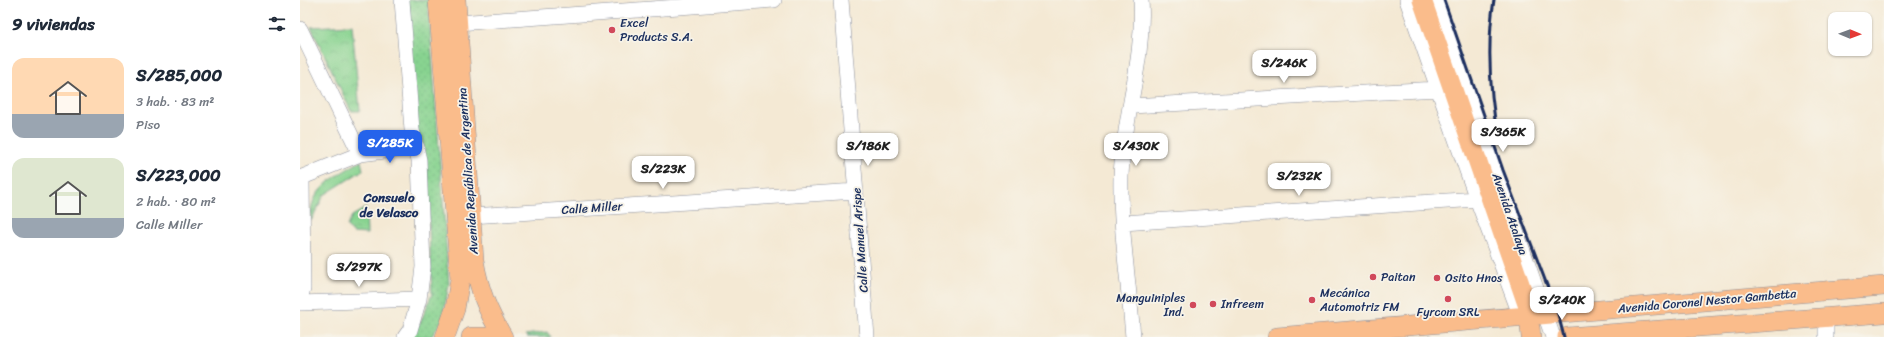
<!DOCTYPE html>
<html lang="es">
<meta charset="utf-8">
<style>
:root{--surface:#fff;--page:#f2f2f3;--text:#1f2937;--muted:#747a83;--accent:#2563eb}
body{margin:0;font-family:Sriracha,sans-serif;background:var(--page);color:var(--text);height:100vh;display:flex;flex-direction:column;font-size:15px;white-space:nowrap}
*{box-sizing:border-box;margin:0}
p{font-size:13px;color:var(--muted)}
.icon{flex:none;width:22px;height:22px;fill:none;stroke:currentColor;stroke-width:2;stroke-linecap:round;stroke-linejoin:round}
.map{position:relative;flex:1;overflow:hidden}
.details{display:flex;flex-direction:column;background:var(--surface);width:300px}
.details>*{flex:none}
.needle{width:26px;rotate:91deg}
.tools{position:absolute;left:1528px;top:12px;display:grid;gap:8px}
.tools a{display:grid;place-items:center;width:44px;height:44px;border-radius:8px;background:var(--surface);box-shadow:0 1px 3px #0004;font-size:20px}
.price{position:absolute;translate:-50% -34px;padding:0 9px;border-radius:8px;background:#fff;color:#222;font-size:13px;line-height:26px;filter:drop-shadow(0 1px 2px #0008)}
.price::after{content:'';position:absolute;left:50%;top:24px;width:12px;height:9px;margin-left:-6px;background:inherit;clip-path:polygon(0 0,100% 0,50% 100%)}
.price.current{background:var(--accent);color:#fff}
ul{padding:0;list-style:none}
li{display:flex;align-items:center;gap:12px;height:100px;padding:0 12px}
li span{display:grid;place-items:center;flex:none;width:112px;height:80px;border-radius:12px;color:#555}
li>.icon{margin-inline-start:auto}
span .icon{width:48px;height:48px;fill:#fffc;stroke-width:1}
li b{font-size:17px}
h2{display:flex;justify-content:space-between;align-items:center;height:48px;padding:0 12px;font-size:17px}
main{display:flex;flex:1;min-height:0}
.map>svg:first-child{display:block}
.grass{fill:url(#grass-dots);stroke:#528177}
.park{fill:url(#park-crowns);stroke:#528177}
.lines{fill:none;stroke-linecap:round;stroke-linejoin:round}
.minor-casing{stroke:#888c99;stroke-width:16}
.major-casing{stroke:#888c99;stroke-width:20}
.minor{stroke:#fff;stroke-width:15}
.major{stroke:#fabc8b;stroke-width:19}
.rail{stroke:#1b2f5e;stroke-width:3}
.poi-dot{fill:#d1495b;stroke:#f7f3e8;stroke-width:1.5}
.labels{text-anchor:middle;stroke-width:3.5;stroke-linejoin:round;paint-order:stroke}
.poi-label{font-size:12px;fill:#1b2f5e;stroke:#f7f3e8;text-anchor:start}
.street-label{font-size:12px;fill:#1b2f5e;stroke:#f7f3e8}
.neighbourhood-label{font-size:13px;font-weight:bold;fill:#1b2f5e;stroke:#f7f3e8}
</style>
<main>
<section class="details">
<h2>9 viviendas<svg class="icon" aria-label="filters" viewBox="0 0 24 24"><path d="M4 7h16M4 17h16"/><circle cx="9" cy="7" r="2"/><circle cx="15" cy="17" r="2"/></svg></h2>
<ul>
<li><span style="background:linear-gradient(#ffd9b3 70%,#9aa5b1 0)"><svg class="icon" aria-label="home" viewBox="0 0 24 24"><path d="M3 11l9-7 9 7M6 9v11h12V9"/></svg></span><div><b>S/285,000</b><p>3 hab. · 83 m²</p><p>Piso</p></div></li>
<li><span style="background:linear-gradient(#dfe7d0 75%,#9aa5b1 0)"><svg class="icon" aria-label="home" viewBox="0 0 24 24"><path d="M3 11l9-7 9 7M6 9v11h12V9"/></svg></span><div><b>S/223,000</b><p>2 hab. · 80 m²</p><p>Calle Miller</p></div></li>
</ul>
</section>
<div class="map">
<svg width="1584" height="337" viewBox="0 0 1584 337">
<defs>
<pattern id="grass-dots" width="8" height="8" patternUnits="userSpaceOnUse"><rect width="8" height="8" fill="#88d390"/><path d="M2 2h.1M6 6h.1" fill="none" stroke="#75b57f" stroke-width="1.8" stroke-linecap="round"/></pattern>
<pattern id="park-crowns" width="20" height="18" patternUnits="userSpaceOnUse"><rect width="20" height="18" fill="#88d390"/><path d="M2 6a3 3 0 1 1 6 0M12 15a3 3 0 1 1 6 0" fill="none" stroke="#75b57f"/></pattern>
</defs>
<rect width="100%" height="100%" fill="#f7f3e8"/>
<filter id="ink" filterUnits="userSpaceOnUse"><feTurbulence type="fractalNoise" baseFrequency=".025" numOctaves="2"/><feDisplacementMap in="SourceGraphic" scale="8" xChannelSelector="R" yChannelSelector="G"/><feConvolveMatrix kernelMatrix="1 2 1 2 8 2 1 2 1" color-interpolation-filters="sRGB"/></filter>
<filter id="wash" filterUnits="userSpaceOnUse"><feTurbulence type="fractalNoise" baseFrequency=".012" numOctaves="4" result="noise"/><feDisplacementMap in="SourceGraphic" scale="16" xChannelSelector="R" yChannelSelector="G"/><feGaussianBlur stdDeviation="0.9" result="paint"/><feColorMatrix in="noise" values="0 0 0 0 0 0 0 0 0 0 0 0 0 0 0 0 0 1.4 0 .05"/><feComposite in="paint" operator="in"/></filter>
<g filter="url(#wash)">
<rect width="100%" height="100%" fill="#f4e9d4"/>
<path class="grass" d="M106,0H128L149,284L142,321L131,337H110L121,321L132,294L126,158L116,129Z
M247,332L251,337H227L225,335Z"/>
<path class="park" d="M52,25L60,111H51L11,27Z
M61,161L63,170L24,195L11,221C7,189 38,175 61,161Z
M66,208L67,234L53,233L47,226L52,216Z"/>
</g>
<g filter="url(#ink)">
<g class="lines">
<defs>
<path id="minor" d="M102,0L112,130L119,160L123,267L119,299L110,330L105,337
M541,0L567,337
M1107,0L1177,199L1221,317
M1135,0L1253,337
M158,23L474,0
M0,29L60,154
M831,106L1138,89
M0,178L60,154L117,147
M171,216L556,191
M823,223L1177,199
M0,299L3,289L2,178
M0,303L119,299
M833,337C829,284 820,230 821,177C823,118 845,60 841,0
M1526,337V318"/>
<path id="major" d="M138,0L160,279L155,309L145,337
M156,0L174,260C179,290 187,310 203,337
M1122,0L1228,307L1231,337
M171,337H198
M977,337L1584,286
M1267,337L1584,313"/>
</defs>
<use href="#minor" class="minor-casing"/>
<use href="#major" class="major-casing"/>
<use href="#minor" class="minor"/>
<use href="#major" class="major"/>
<path class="rail" d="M1144,0L1203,170L1258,314L1264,337
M1194,0C1186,48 1190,96 1199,144"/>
</g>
</g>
<g class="poi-dot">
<circle cx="312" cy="30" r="4"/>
<circle cx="1073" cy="277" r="4"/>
<circle cx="1137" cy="278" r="4"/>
<circle cx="1148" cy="299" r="4"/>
<circle cx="1012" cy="300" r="4"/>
<circle cx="913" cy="304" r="4"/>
<circle cx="893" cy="305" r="4"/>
</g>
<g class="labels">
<g class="poi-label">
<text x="320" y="27">Excel<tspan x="320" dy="14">Products S.A.</tspan></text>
<text x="1081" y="281">Paitan</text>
<text x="1145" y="282">Osito Hnos</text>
<text x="1020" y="297">Mecánica<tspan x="1020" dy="14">Automotriz FM</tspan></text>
<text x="885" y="302" text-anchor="end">Manguiniples<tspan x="885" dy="14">Ind.</tspan></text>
<text x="921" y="308">Infreem</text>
<text x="1148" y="316" text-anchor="middle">Fyrcom SRL</text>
</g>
<g class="street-label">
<text transform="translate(168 171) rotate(-94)" y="4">Avenida República de Argentina</text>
<text transform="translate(292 208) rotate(-4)" y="4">Calle Miller</text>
<text transform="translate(1210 214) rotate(71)" y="4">Avenida Atalaya</text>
<text transform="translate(560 240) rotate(-94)" y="4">Calle Manuel Arispe</text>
<text transform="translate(1407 301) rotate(-5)" y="4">Avenida Coronel Nestor Gambetta</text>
</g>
<g class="neighbourhood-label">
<text x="89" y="202">Consuelo<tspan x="89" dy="15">de Velasco</tspan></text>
</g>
</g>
</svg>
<div class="tools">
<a><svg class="needle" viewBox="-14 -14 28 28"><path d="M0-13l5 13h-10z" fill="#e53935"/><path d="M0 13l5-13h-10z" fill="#747a83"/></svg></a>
</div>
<b class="price" style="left:984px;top:84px">S/246K</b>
<b class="price" style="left:1203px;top:153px">S/365K</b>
<b class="price current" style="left:90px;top:164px">S/285K</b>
<b class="price" style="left:568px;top:167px">S/186K</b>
<b class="price" style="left:836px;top:167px">S/430K</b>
<b class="price" style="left:363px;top:190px">S/223K</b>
<b class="price" style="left:999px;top:197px">S/232K</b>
<b class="price" style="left:59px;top:288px">S/297K</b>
<b class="price" style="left:1262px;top:321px">S/240K</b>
</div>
</main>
